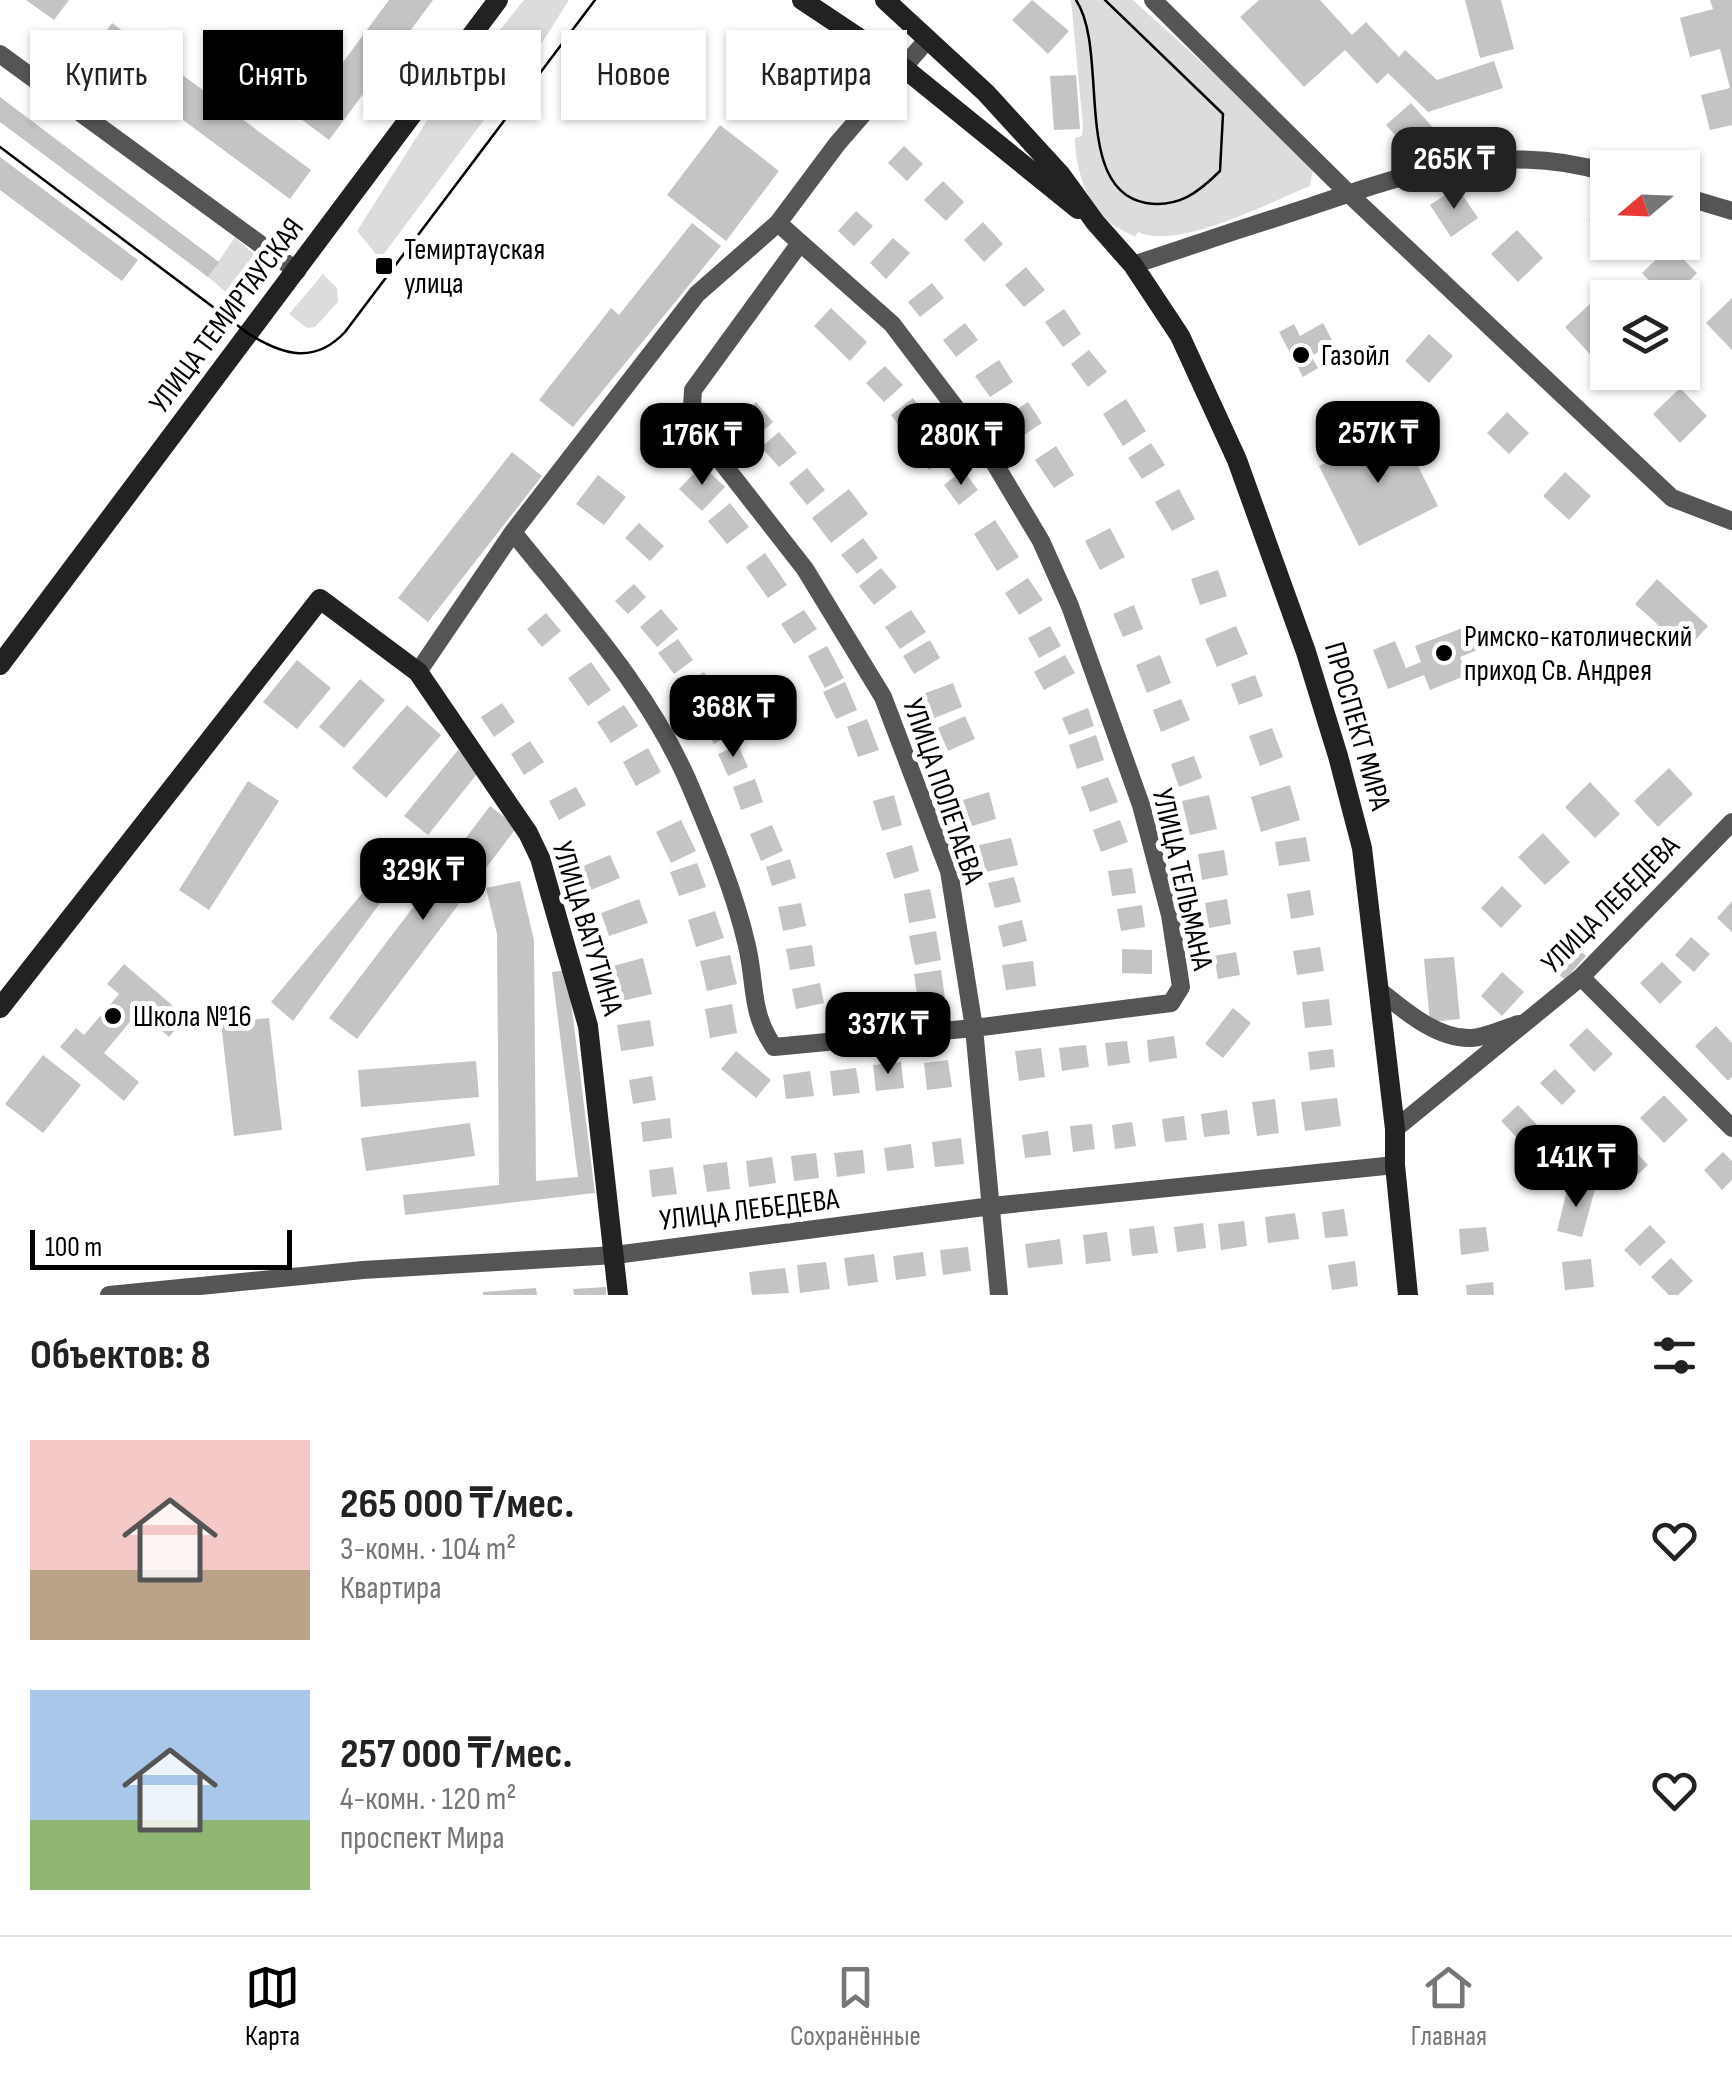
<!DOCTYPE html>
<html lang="ru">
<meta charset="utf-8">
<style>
:root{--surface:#fff;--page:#f6f6f6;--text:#222;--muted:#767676;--line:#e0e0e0;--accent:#000}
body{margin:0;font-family:"Sofia Sans Condensed",sans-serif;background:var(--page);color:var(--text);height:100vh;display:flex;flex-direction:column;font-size:38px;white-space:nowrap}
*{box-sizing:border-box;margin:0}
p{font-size:32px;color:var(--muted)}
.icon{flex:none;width:55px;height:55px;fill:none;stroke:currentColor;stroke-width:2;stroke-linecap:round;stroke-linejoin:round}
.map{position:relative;height:1295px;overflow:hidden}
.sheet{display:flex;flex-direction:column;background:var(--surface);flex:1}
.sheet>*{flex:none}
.guide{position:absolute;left:30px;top:30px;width:1000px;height:90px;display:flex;gap:20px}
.needle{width:65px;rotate:251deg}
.fabs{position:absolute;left:1590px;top:150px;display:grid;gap:20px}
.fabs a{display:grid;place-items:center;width:110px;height:110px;border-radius:0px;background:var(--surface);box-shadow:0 2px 8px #0004;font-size:50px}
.scale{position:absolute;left:30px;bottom:25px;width:262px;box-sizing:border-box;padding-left:10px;border:5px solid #000;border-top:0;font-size:28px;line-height:35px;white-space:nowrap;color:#000;-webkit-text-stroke:8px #fff;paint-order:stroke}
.price{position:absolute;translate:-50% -85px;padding:0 22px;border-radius:20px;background:var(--accent);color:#fff;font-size:32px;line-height:65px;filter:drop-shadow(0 2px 5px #0008)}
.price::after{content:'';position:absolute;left:50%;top:60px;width:30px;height:22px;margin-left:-15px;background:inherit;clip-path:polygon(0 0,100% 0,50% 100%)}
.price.on{background:#222;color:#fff}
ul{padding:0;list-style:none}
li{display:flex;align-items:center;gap:30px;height:250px;padding:0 30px}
li span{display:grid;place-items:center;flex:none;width:280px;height:200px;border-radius:0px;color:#555}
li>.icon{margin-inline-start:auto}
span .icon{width:120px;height:120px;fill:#fffc;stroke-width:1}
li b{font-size:42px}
h2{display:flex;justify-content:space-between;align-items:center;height:120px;padding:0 30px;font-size:42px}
.pill{padding:0 35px;border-radius:0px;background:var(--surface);box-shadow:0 2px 8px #0004;font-size:35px;line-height:90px}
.pill.on{background:var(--accent);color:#fff}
.tabs{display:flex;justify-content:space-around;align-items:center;height:140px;border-top:2px solid var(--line);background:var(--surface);font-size:28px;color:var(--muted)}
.tabs a{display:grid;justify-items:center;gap:5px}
.tabs .on{color:var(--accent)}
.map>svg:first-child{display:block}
.green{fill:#dcdcdc}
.building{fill:#c4c4c4}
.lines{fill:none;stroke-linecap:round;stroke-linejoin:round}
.street{stroke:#555;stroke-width:18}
.secondary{stroke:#222;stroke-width:20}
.tram{stroke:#000;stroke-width:2.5}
.poi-dot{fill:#000;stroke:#fff;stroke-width:4}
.labels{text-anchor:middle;stroke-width:10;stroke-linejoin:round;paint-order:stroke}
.poi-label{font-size:30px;fill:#000;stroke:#fff;text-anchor:start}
.street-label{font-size:30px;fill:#000;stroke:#fff}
</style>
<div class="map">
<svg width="1732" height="1295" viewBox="0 0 1732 1295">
<rect width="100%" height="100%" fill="#fff"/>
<path class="green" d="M524,0H569L545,38L380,259L357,231L428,119Z
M1071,0H1133L1314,164L1310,186C1270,202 1178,251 1138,232L1135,237C1126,232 1114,227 1107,220C1085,200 1075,166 1075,138L1082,136L1083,126Z
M235,237L264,264L239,303L208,277Z
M323,274L337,288L338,302L315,327L307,328L289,314Z"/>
<path class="building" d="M26,0H69L54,20Z
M389,0H433L329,140L301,119Z
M1032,0L1069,31L1048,54L1012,20Z
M1259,0H1320L1352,35L1366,22L1399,57L1405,50L1437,80L1494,61L1503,88L1428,112L1388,73L1377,84L1345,50L1304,87L1240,17Z
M1465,0H1501L1514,49L1480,58Z
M1710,0H1732V125L1710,130L1701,95L1730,88L1720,49L1690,57L1680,18L1713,9Z
M112,23L311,170L290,199L91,52Z
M1076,75L1080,129L1054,130L1050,76Z
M0,97L219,262L208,277L0,122Z
M1411,103L1436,131L1411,153L1386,125Z
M720,125L779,171L726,241L667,195Z
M904,146L923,164L907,181L888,163Z
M0,157L138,260L122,281L0,190Z
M943,181L964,202L946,221L924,200Z
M1457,187L1478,218L1451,237L1430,205Z
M1608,202V239L1589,220Z
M856,211L873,226L854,246L838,231Z
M983,222L1003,244L984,262L964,240Z
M692,223L721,246L573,427L539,400L611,308L619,315Z
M1517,230L1543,258L1518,282L1491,254Z
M893,238L910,253L886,279L870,263Z
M1670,246L1697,273L1672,298H1666L1642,273Z
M1026,267L1045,290L1024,307L1005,285Z
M932,283L944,298L920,317L908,302Z
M1732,298V350L1706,323Z
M1592,302L1608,318V354L1598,363L1565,327Z
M831,308L867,342L850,361L814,326Z
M1064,309L1081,334L1063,347L1045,322Z
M965,323L978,340L956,357L943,340Z
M1323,323L1334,344L1311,356L1318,368L1303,377L1279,332L1294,324L1300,336Z
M1429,334L1453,356L1429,383L1405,361Z
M1089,350L1107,372L1088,387L1071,364Z
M999,360L1013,382L990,397L975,376Z
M885,366L903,385L884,402L866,383Z
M1680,388L1707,416L1680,443L1653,414Z
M913,398L930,421L908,437L891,415Z
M1126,399L1146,431L1123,446L1103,414Z
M756,402L773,422L755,438L738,418Z
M1028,402L1042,423L1021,437L1007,416Z
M1507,412L1529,433L1509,454L1487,433Z
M1398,426L1438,506L1359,546L1319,466Z
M934,431L950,455L929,470L912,446Z
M779,432L797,453L779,467L761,447Z
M1151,443L1165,465L1142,479L1128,458Z
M1056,446L1074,475L1054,488L1035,460Z
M512,452L542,476L428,622L398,598Z
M702,465L725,487L702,511L679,489Z
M807,468L825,490L807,505L789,483Z
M963,470L978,490L959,505L944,485Z
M1565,472L1591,496L1569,520L1543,496Z
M598,475L626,497L604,525L576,504Z
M849,489L868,514L831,543L812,518Z
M1179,489L1195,519L1172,531L1155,502Z
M730,503L749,527L727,544L708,521Z
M995,520L1019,557L997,571L974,534Z
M639,523L664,546L650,561L625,538Z
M1110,528L1125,557L1100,570L1085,541Z
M863,538L878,558L857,574L841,555Z
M765,553L787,585L768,598L746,567Z
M881,568L897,587L874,605L859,586Z
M1218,570L1227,596L1200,605L1191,579Z
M1028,578L1043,600L1019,615L1005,593Z
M1657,579L1708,626L1686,650L1635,604Z
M634,584L646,597L628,614L615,601Z
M1134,605L1143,629L1123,637L1113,614Z
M661,609L678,629L657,647L640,627Z
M804,610L817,629L794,644L781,624Z
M911,610L926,632L900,649L885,627Z
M546,613L561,631L542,647L527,629Z
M1476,623L1485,647L1460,657L1467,675L1430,690L1424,675L1388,689L1373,650L1395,641L1406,668L1421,662L1415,646Z
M1050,626L1061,646L1039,658L1028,638Z
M1236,626L1248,654L1217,667L1205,639Z
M678,639L693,660L674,674L658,653Z
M930,640L940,658L914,674L903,656Z
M827,646L844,678L825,688L808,656Z
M1065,655L1075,673L1044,690L1034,672Z
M1160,655L1171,683L1147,693L1136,665Z
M297,660L331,688L297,729L263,702Z
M591,662L611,690L588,706L568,678Z
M704,672L720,698L695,714L679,688Z
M1255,675L1263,696L1239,705L1231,684Z
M360,679L385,700L344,748L319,727Z
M845,682L857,710L836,719L823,692Z
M953,683L962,707L932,719L923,694Z
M1181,699L1190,720L1161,732L1153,710Z
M502,703L515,722L494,737L481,717Z
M407,705L441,735L386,798L352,768Z
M624,705L638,726L611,743L597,722Z
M1088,708L1094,726L1069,735L1062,718Z
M723,712L734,733L714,744L703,724Z
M965,716L975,739L948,751L938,728Z
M867,719L879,750L858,757L847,727Z
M1272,728L1283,757L1260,766L1249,736Z
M1096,735L1104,760L1077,769L1069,745Z
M530,741L544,762L524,775L511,754Z
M738,745L748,767L728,776L718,754Z
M648,748L661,772L636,786L623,762Z
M458,750L481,769L428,835L404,816Z
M1194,756L1202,778L1179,787L1171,764Z
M1669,768L1693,794L1658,827L1634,801Z
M1108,777L1118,802L1090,812L1081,787Z
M755,779L763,802L741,810L733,787Z
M248,781L279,801L209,910L179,890Z
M1590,782L1620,814L1595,838L1565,807Z
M1290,785L1300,820L1261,832L1251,797Z
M576,787L586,805L559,820L549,801Z
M989,792L996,819L972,826L963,800Z
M894,795L902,825L882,831L873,801Z
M1209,795L1217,829L1190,835L1182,801Z
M490,806L517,827L357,1039L329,1018Z
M681,820L696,851L671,863L656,832Z
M1120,820L1128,842L1101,852L1093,830Z
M772,825L783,851L761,861L750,834Z
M1543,833L1570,862L1545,885L1518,857Z
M1306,837L1310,861L1279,866L1275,842Z
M1011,838L1018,865L986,872L979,845Z
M407,840L420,849L293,1021L271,1002Z
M912,845L919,871L894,879L886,853Z
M1224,850L1228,875L1202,880L1198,854Z
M610,855L620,878L591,890L581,867Z
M790,859L796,878L772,886L766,867Z
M697,863L706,887L679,896L670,872Z
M1132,868L1136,893L1112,896L1108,871Z
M1014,877L1021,902L995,908L988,883Z
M520,881L534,940L536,1181L578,1177L552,972L567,970L595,1193L405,1215L403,1195L499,1185L497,934L486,888Z
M1502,886L1522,906L1501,928L1481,908Z
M930,889L936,918L909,923L904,894Z
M1310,890L1314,915L1291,919L1287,894Z
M639,899L648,923L609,936L601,913Z
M1227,899L1231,924L1209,928L1205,903Z
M1732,901V932L1717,918Z
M801,903L806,926L783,931L778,907Z
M1142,905L1145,927L1121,931L1117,909Z
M715,911L724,938L696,947L688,920Z
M1022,920L1027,941L1003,947L998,926Z
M936,931L941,960L915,965L909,936Z
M1565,936L1586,956L1565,980L1543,960Z
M1691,937L1710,954L1694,972L1675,955Z
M812,945L815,966L790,970L786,949Z
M1320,947L1324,971L1297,975L1293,951Z
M1122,949L1152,950V974L1122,973Z
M1236,952L1240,975L1218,979L1214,956Z
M730,955L737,984L707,991L700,961Z
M1454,957L1460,1019L1430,1022L1424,959Z
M643,958L652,994L622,1001L613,966Z
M1033,961L1036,986L1006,990L1002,965Z
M1662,962L1682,982L1660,1004L1640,983Z
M124,964L186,1017L169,1037L139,1011L104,1053L139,1082L124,1101L60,1047L76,1028L84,1035L119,994L107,984Z
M941,970L946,1005L919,1009L914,974Z
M1502,972L1524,992L1502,1016L1481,996Z
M820,983L824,1003L796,1009L792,989Z
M1329,999L1332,1025L1305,1028L1302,1002Z
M732,1004L737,1033L710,1038L705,1009Z
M1233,1008L1251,1023L1223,1058L1205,1044Z
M269,1018L282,1130L234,1136L221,1023Z
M650,1020L654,1046L621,1051L617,1025Z
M1716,1026L1732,1043V1077L1728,1081L1695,1046Z
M1587,1028L1613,1054L1594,1072L1569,1045Z
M1174,1036L1177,1058L1149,1062L1147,1040Z
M1127,1041L1130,1063L1108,1066L1105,1043Z
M1086,1045L1089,1067L1062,1071L1059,1048Z
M1041,1048L1045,1077L1019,1081L1015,1051Z
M1333,1049L1335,1067L1310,1070L1308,1052Z
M736,1051L771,1080L756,1098L721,1069Z
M43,1055L81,1085L43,1133L5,1104Z
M948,1060L952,1087L927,1090L924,1063Z
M476,1061L479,1097L361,1107L358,1070Z
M901,1062L904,1088L876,1091L873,1065Z
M856,1068L860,1093L833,1096L830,1071Z
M1555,1069L1576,1091L1562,1105L1540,1083Z
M810,1071L814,1096L786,1099L783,1075Z
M652,1076L656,1100L633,1104L629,1080Z
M1664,1095L1688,1120L1664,1143L1640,1118Z
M1337,1098L1341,1126L1305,1131L1301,1102Z
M1275,1099L1279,1133L1257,1136L1252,1102Z
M1518,1105L1540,1128L1523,1144L1501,1121Z
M1227,1110L1230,1134L1204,1137L1201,1114Z
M1184,1116L1187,1140L1165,1142L1162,1119Z
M670,1118L672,1138L643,1142L641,1122Z
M1132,1122L1136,1146L1115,1149L1112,1125Z
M470,1123L475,1156L366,1171L361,1138Z
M1092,1124L1095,1149L1073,1152L1070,1126Z
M1048,1131L1051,1155L1025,1158L1022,1135Z
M961,1138L964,1164L935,1167L932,1142Z
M1624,1139L1648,1165L1634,1178L1610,1153Z
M911,1144L914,1168L887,1171L884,1148Z
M863,1150L865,1173L837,1177L834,1153Z
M1723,1152L1732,1161V1180L1722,1190L1704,1170Z
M816,1153L819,1178L794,1181L791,1156Z
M772,1157L776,1183L749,1187L746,1161Z
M727,1162L730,1189L707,1192L703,1165Z
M673,1167L677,1194L652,1197L649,1170Z
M1569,1182L1595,1189L1582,1237L1557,1231Z
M1344,1209L1348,1236L1325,1238L1322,1212Z
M1295,1213L1299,1239L1268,1243L1265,1217Z
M1244,1221L1247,1246L1221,1250L1218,1224Z
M1203,1223L1206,1248L1177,1252L1174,1227Z
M1650,1225L1666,1242L1640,1266L1624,1250Z
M1154,1226L1158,1253L1132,1256L1129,1229Z
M1486,1227L1489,1251L1461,1255L1459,1229Z
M1107,1232L1111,1261L1086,1264L1083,1235Z
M1060,1239L1063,1264L1028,1268L1025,1244Z
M968,1247L971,1271L943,1275L940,1250Z
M923,1252L926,1276L896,1280L893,1256Z
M874,1254L878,1282L848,1286L844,1258Z
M1671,1258L1693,1281L1678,1295H1669L1651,1277Z
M1591,1259L1594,1287L1565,1290L1562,1262Z
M1355,1261L1358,1286L1332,1290L1328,1265Z
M826,1262L830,1289L800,1293L797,1265Z
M785,1268L789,1293L752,1295L749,1272Z
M1493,1282L1494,1295H1467L1466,1285Z
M606,1287V1295H574L573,1289Z
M536,1288L537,1295H483V1292Z"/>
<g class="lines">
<path class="street" d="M1153,0L1348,193L1672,498L1732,521
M0,54L297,271
M1682,196L1732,211
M800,243L693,390L691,423L805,569L883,697L949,871L974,1028L999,1295
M1133,265C1192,245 1250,226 1309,207C1409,173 1501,140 1608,173
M513,532C577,612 651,692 691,788C712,838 735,893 747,946C756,984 750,1013 774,1047L974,1028L1171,1003L1181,987L1170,915L1141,805L1070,606L1041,541L983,444L892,324L778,223
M418,672L513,532L697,294L778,223L837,144L927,40
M1581,977L1732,1128
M1380,991C1405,1011 1438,1040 1472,1038C1487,1037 1505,1028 1519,1024
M1395,1129L1581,977L1732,822
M109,1295L363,1270L615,1255L992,1206L1395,1165"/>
<path class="secondary" d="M802,0L904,68L1078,209
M885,0L986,93L1061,175L1095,222L1133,265L1180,336L1237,460L1306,652L1338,756L1362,848L1395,1129V1165L1408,1295
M0,665L498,0
M0,1008L320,599L418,672L528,833L540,858L588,1026L618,1295"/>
<path class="tram" d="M1076,0C1110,51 1071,190 1146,203C1178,208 1198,193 1220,171L1223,114L1105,0
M0,147L249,334C284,356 315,364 345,332L595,0"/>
</g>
<g class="poi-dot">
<rect x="374" y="256" width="20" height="20" rx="5"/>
<circle cx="1301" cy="355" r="10"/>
<circle cx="1444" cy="653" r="10"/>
<circle cx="113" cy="1016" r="10"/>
</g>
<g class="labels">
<g class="poi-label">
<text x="404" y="259">Темиртауская<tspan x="404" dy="34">улица</tspan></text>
<text x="1321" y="365">Газойл</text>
<text x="1464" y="646">Римско-католический<tspan x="1464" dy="34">приход Св. Андрея</tspan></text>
<text x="133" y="1026">Школа №16</text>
</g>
<g class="street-label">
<text transform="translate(226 315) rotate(-53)" y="10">УЛИЦА ТЕМИРТАУСКАЯ</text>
<text transform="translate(1358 726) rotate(74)" y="10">ПРОСПЕКТ МИРА</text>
<text transform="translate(944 791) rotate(71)" y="10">УЛИЦА ПОЛЕТАЕВА</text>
<text transform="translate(1183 879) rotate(77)" y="10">УЛИЦА ТЕЛЬМАНА</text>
<text transform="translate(1610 904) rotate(-45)" y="10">УЛИЦА ЛЕБЕДЕВА</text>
<text transform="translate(588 928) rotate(73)" y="10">УЛИЦА ВАТУТИНА</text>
<text transform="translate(749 1209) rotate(-7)" y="10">УЛИЦА ЛЕБЕДЕВА</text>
</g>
</g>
</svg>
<div class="fabs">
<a><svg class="needle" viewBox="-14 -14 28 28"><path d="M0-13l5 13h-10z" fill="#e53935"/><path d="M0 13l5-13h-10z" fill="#767676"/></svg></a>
<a><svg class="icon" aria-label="layers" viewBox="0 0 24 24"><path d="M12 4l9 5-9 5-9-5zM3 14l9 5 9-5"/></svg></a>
</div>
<div class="scale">100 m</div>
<b class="price on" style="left:1454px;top:212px">265K ₸</b>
<b class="price" style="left:1378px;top:486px">257K ₸</b>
<b class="price" style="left:702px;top:488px">176K ₸</b>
<b class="price" style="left:961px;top:488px">280K ₸</b>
<b class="price" style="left:733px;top:760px">368K ₸</b>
<b class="price" style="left:423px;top:923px">329K ₸</b>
<b class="price" style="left:888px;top:1077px">337K ₸</b>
<b class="price" style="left:1576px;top:1210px">141K ₸</b>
<div class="guide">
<a class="pill">Купить</a>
<a class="pill on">Снять</a>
<a class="pill">Фильтры</a>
<a class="pill">Новое</a>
<a class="pill">Квартира</a>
</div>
</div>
<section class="sheet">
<h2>Объектов: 8<svg class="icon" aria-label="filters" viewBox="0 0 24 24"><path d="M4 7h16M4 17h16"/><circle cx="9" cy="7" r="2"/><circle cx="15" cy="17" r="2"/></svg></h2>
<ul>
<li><span style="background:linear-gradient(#f6c9c9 65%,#b9a48a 0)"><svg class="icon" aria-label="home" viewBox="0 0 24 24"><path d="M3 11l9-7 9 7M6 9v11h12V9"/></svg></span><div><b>265 000 ₸/мес.</b><p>3-комн. · 104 m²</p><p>Квартира</p></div><svg class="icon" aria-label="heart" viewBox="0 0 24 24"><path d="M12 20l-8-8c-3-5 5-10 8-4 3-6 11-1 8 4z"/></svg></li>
<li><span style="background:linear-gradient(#a9c7e8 65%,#8fb573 0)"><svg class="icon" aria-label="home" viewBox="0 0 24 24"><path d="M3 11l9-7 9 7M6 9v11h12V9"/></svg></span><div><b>257 000 ₸/мес.</b><p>4-комн. · 120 m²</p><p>проспект Мира</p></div><svg class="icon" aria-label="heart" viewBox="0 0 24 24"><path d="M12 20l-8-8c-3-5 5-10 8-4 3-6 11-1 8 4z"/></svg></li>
</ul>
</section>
<nav class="tabs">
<a class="on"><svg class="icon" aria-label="map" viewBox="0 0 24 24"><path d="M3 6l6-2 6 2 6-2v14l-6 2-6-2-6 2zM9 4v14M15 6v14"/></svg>Карта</a>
<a><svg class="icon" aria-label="saved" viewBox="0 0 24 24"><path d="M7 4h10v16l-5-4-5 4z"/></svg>Сохранённые</a>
<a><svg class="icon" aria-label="home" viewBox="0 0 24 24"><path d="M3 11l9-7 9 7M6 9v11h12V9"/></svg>Главная</a>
</nav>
